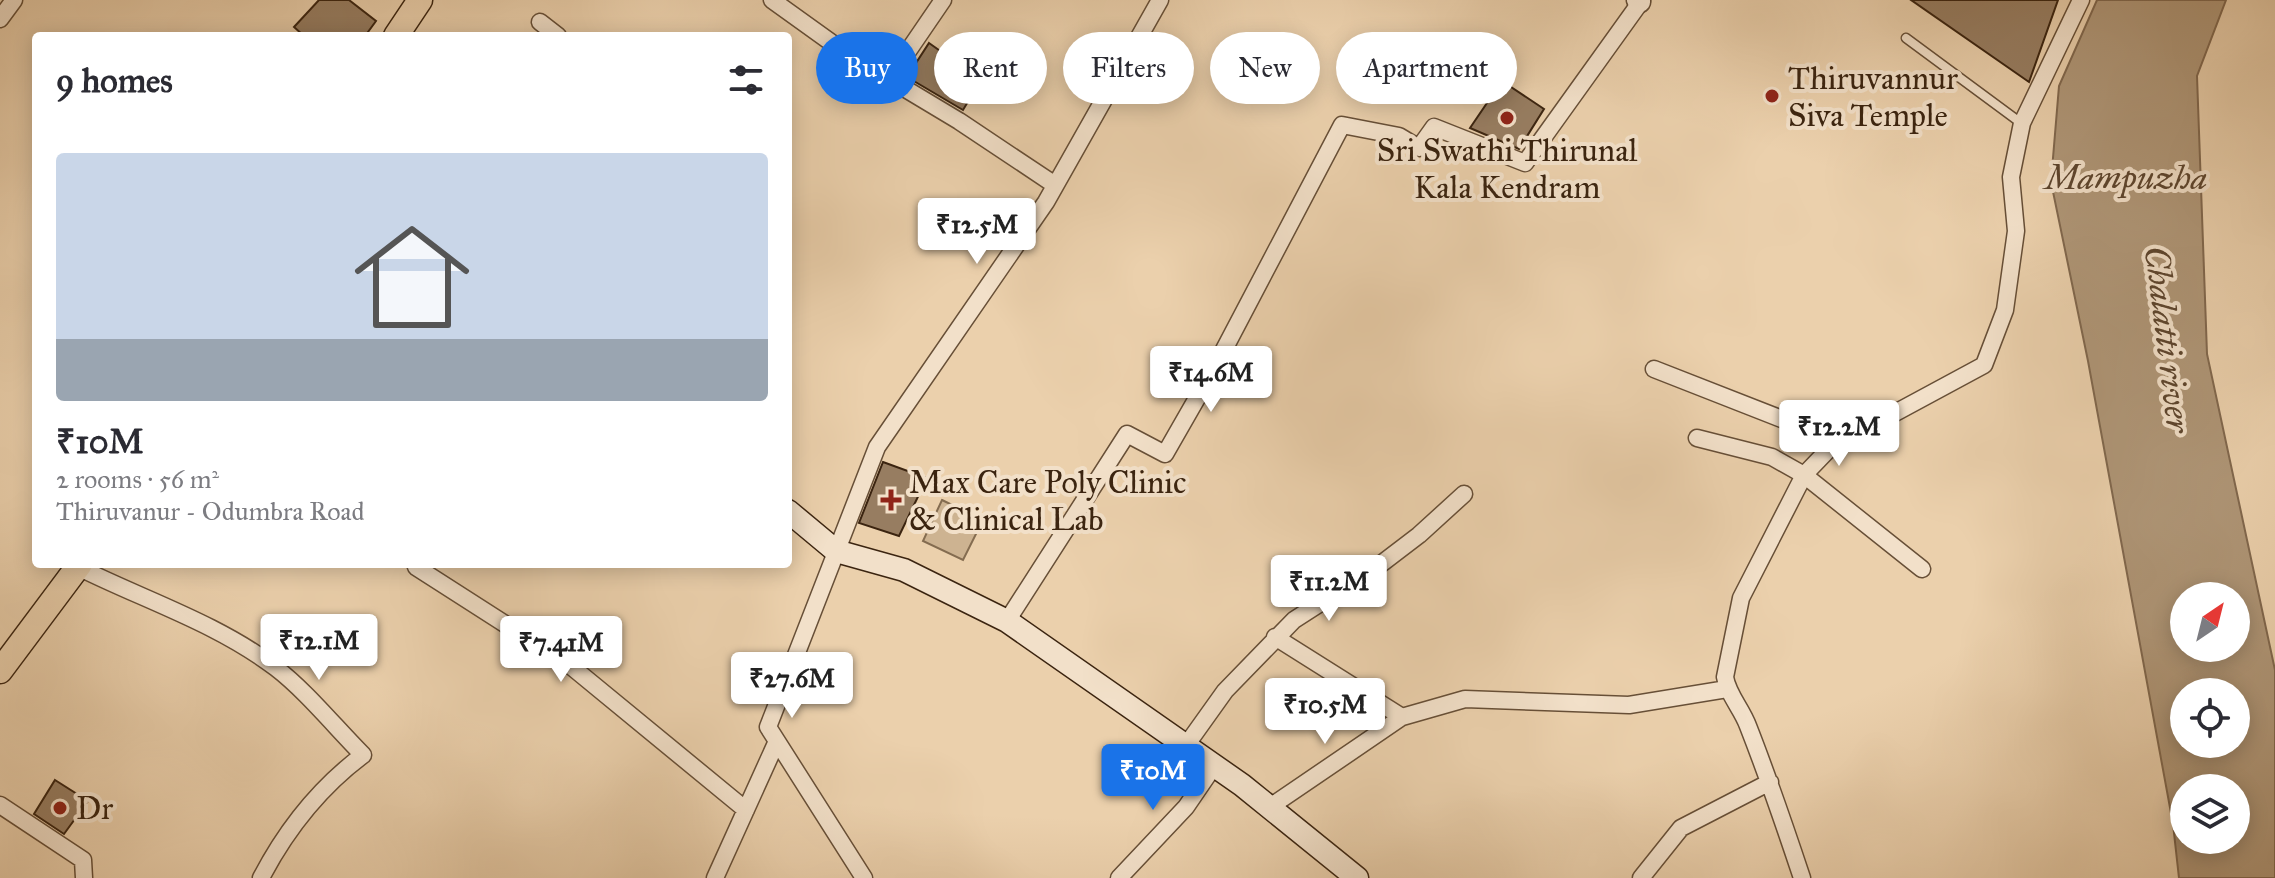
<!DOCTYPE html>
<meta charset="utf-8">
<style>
:root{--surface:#fff;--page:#f7f7f7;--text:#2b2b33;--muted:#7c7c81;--accent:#1a73e8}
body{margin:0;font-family:"IM FELL Great Primer",serif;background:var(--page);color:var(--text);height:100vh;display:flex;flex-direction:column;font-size:30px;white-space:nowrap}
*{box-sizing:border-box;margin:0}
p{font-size:26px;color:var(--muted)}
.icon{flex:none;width:44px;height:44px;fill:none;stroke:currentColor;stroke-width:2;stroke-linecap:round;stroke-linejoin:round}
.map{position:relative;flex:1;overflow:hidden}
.side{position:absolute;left:32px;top:32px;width:760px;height:536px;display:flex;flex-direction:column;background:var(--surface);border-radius:8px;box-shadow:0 4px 20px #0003}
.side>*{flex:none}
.hud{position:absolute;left:816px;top:32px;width:760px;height:72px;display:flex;gap:16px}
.needle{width:52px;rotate:35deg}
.tools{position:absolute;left:2170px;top:582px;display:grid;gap:16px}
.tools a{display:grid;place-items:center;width:80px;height:80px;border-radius:50%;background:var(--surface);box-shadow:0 4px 20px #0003;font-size:40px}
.price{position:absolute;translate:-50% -68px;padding:0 18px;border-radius:8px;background:#fff;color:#222;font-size:26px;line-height:52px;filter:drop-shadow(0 2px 4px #0008)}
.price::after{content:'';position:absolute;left:50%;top:48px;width:24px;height:18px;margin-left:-12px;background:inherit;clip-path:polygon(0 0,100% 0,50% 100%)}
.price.current{background:var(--accent);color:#fff}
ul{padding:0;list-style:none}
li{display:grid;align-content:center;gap:16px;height:424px;padding:0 24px}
li span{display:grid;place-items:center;height:248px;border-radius:8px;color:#555}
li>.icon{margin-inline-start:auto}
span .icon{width:144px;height:144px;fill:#fffc;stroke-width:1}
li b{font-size:34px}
h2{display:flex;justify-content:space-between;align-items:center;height:96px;padding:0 24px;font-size:34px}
.pill{padding:0 28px;border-radius:36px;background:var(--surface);box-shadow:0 4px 20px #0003;font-size:28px;line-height:72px}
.pill.current{background:var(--accent);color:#fff}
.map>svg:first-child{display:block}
.green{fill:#cdb391;stroke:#846c50;stroke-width:2}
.water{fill:#af9677;stroke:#81684e;stroke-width:2;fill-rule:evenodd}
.building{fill:#977d61;stroke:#3b2410;stroke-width:2}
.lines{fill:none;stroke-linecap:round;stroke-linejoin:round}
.service-casing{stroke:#674f37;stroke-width:11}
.minor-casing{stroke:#674f37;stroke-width:19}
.tertiary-casing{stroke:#674f37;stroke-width:23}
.secondary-casing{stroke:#3b2410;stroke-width:25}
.primary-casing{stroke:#3b2410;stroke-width:27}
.service{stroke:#f2e0c9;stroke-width:8}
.minor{stroke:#f2e0c9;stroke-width:16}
.tertiary{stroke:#f2e0c9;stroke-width:20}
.secondary{stroke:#f2e0c9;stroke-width:22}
.primary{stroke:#ebd0ac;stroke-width:24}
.poi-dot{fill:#8f2418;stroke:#f2e0c9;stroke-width:3}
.labels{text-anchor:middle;stroke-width:8;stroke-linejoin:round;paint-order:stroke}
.poi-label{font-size:32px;fill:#3b2410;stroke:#f2e0c9;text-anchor:start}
.water-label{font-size:34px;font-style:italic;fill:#5e462f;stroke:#f2e0c9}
</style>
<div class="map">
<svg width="2275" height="878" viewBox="0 0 2275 878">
<rect width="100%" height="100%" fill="#ebd0ac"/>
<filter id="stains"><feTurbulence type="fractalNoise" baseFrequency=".0025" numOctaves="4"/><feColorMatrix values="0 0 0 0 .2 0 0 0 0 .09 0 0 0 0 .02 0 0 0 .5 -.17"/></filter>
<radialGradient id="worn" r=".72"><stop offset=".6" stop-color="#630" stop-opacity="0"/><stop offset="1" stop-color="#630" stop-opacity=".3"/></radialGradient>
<path class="green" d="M942,500L983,520L963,560L923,541Z"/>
<path class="water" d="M2097,0H2226L2197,76L2207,354L2275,670V878H2179L2173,824L2088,361L2051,182L2059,86ZM2184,596H2236V648H2184ZM2184,692H2236V744H2184ZM2184,788H2236V840H2184Z"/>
<path class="building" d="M319,0H349L376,21L365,36H304L294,27Z
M1911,0H2058L2029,82Z
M929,43L981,80L963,110L907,77Z
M1502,81L1544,109L1519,149L1470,128Z
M883,462L927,478L899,536L859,523Z
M55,780L88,801L64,834L34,814Z"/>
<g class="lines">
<defs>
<path id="service" d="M1906,38L2021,123"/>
<path id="minor" d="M772,0L843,51L889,79
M943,0L889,79L959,121L1055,185
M0,19L14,0
M540,22L558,36
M1654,369L1815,432L1830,448
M1697,438L1772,457L1804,475L1922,569
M418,564L416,567L572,667L746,810
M78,567C144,600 217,623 276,668C306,691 336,728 363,755C319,788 286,830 261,878
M1007,621L1127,434L1165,454L1216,365L1342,125L1399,136L1419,148L1434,127L1525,163L1642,0
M1275,637L1402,717L1465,699L1629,705L1727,689
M1185,747L1225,691L1294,620L1381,564L1419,535L1464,494
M0,805L83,860L84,878
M1270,807L1402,717
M715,878L777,741
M864,878L768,727L877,447L1046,202L1160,0
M1119,878L1186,807L1214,766
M1641,878L1681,828L1770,782
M1802,878C1785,827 1768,777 1748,726C1742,709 1728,695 1725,677L1741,598L1804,475L1830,448L1984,365L2005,310L2016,231L2011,177L2022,123L2081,0"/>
<path id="tertiary" d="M1637,0L1640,2"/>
<path id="secondary" d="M788,511L836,551L904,570L1007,621L1242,785L1357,878"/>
<path id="primary" d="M396,36L420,0
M0,671L80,564"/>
</defs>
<use href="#service" class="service-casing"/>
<use href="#minor" class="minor-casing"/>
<use href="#tertiary" class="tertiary-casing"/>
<use href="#secondary" class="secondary-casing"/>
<use href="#primary" class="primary-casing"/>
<use href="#service" class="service"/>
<use href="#minor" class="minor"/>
<use href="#tertiary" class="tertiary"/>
<use href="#secondary" class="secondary"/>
<use href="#primary" class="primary"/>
</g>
<g class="poi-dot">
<circle cx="1772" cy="96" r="8"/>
<circle cx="1507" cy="118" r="8"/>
<path d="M887 488h8v8h8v8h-8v8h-8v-8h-8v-8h8z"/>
<circle cx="60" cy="808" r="8"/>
</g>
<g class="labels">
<g class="poi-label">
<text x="1788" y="89">Thiruvannur<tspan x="1788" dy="37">Siva Temple</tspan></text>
<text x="1507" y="161" text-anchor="middle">Sri Swathi Thirunal<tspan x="1507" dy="37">Kala Kendram</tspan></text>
<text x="909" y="493">Max Care Poly Clinic<tspan x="909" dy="37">&amp; Clinical Lab</tspan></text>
<text x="76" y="819">Dr</text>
</g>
<g class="water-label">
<text x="2126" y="189">Mampuzha</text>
<text transform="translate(2168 339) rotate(83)" y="12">Chalatti river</text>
</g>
</g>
<rect width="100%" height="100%" filter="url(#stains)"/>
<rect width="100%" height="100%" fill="url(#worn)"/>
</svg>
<div class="tools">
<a><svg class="needle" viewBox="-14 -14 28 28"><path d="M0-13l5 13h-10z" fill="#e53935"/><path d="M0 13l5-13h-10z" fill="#7c7c81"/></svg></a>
<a><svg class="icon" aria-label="locate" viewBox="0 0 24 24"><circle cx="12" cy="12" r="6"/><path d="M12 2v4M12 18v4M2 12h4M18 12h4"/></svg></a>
<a><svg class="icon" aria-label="layers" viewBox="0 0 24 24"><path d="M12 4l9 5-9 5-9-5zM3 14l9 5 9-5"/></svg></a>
</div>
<b class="price" style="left:977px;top:266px">₹12.5M</b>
<b class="price" style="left:1211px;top:414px">₹14.6M</b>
<b class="price" style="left:1839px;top:468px">₹12.2M</b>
<b class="price" style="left:1329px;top:623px">₹11.2M</b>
<b class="price" style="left:319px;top:682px">₹12.1M</b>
<b class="price" style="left:561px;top:684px">₹7.41M</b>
<b class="price" style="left:792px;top:720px">₹27.6M</b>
<b class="price" style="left:1325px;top:746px">₹10.5M</b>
<b class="price current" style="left:1153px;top:812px">₹10M</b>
<div class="hud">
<a class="pill current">Buy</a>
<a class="pill">Rent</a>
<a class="pill">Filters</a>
<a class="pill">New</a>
<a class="pill">Apartment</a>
</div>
<section class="side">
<h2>9 homes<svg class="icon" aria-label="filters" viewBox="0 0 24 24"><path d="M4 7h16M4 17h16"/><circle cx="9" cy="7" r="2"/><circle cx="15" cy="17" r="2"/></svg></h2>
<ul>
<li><span style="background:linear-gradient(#c9d6e8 75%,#9aa5b1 0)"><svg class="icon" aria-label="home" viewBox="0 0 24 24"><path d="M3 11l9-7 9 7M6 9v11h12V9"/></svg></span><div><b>₹10M</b><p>2 rooms · 56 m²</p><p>Thiruvanur - Odumbra Road</p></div></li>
</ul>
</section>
</div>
